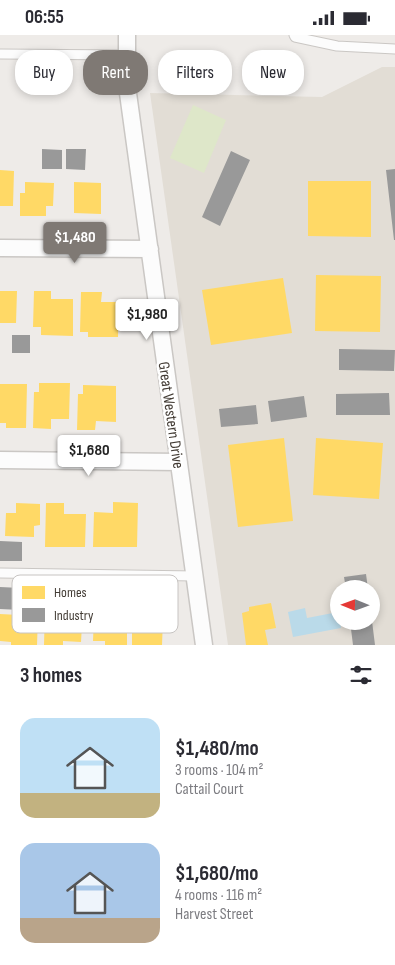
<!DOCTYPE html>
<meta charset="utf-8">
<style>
:root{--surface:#fff;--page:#f2f2f3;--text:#2b2b33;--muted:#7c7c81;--accent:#7f7974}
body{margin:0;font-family:"Sofia Sans Condensed",sans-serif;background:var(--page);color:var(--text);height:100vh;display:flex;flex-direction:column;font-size:19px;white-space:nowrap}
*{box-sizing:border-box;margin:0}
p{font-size:16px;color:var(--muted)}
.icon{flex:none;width:28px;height:28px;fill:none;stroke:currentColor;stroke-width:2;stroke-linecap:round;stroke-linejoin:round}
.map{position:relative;height:610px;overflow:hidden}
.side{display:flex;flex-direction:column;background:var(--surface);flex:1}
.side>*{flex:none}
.banner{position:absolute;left:15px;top:15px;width:365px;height:45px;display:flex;gap:10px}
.needle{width:32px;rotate:271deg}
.fabs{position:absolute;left:330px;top:545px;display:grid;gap:10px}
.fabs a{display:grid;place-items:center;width:50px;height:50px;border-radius:50%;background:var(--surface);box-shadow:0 2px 8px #0003;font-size:25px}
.price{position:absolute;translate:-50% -42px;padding:0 11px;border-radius:5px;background:#fff;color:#222;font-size:16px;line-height:32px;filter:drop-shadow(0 1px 2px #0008)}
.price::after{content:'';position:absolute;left:50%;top:30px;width:15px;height:11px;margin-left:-8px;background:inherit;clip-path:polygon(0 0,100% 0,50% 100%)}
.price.active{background:var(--accent);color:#fff}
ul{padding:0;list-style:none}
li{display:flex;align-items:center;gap:15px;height:125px;padding:0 20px}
li span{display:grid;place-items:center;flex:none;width:140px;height:100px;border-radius:15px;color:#555}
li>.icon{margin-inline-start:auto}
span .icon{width:60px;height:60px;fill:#fffc;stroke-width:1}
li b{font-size:21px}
h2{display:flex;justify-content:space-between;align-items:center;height:60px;padding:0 20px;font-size:21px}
.tag{padding:0 18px;border-radius:20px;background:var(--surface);box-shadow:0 2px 8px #0003;font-size:18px;line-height:45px}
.tag.active{background:var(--accent);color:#fff}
.status{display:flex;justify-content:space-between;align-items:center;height:35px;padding:0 25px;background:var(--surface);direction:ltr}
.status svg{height:14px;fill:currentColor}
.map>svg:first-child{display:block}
.residential{fill:#e2ddd5;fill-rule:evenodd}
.green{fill:#dee7c9}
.water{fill:#badae9}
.homes{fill:#ffd966}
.industry{fill:#999}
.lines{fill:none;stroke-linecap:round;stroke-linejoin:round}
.lane-casing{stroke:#cac7c4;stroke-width:11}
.street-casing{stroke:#cac7c4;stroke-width:19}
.lane{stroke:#fcfcfc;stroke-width:9}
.street{stroke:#fcfcfc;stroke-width:16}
.labels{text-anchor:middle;stroke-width:5;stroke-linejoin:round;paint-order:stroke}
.street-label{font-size:16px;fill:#433c35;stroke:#fff}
.key{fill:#fff;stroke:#c7c4c2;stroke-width:1}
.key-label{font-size:14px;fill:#433c35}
</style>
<div class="status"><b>06:55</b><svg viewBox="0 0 49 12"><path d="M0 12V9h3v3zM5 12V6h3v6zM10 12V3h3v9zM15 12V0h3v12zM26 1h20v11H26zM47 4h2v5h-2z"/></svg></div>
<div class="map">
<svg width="395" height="610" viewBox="0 0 395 610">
<rect width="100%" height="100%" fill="#eeebe8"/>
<path class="residential" d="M382,32H395V610H228L150,58L322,62ZM339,554H371V586H339Z"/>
<path class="green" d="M193,70L226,85L204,138L170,123Z"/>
<path class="water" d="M305,573L307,583L338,577L339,586H340L341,593L293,602L288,577Z"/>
<path class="homes" d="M0,135L14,136L13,171H0Z
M308,146H371V202L308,201Z
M25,147L54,148L53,171H46V181H20V158H25Z
M74,147L101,148V179L74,178Z
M316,240L381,241L380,297L315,296Z
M283,243L292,298L211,310L202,255Z
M0,256H17L16,288H0Z
M34,256H51V264H73V301L41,300V292H33Z
M81,257H102L101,267H119L118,302H88V297H80Z
M39,348H70L69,384H51V394L33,393L34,357H39Z
M0,349H27L26,393H6V388H0Z
M83,350L116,351V387L96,386L95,395H77L78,359H83Z
M284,403L293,486L238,492L228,410Z
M316,403L383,408L379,464L313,460Z
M113,467L138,468L137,512H93L94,477L113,478Z
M16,468L40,469V490L34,491V502L5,501L6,478H16Z
M46,468H64V479H86L85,512H45Z
M271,568L276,593L265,595L268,610H246L242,578L249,576V572Z
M45,572L83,573L81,607L63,606V610H44Z
M0,579L38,581L37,610H11V607L0,606Z
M94,581L127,582V610H105V606H93Z
M132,584H163L162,610H132Z"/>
<path class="industry" d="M42,114L62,115V134H42Z
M66,114H86L85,135L66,134Z
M231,116L250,125L220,191L202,182Z
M395,134V205H394L386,135Z
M12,300H30V318H12Z
M339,314L395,315L394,336L339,335Z
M389,358L390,380H336V359Z
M304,361L307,382L271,387L268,366Z
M256,370L258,389L221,392L219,374Z
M0,506L22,507V526H0Z
M366,539L368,554H346L344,542Z
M0,552L21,553V575L0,574Z
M350,586H372L375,610H353Z"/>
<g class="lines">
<defs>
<path id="lane" d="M294,0L295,2L337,11L395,14
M0,19L127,20
M0,538L195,541"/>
<path id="street" d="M127,0V51L204,610
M0,213L150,214
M0,425L179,427"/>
</defs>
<use href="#lane" class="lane-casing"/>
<use href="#street" class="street-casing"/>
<use href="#lane" class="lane"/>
<use href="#street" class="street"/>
</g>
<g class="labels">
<g class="street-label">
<text transform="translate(172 380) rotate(82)" y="6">Great Western Drive</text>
</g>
</g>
<rect x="12" y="540" width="166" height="58" rx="8" class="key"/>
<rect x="22" y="551" width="23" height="13" fill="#ffd966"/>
<rect x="22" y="573" width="23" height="14" fill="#999"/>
<g class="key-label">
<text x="54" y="562">Homes</text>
<text x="54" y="585">Industry</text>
</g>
</svg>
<div class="fabs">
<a><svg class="needle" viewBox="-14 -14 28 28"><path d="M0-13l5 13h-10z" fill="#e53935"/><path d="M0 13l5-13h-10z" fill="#7c7c81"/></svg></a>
</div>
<b class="price active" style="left:75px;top:229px">$1,480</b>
<b class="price" style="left:147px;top:306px">$1,980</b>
<b class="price" style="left:89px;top:442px">$1,680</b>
<div class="banner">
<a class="tag">Buy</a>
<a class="tag active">Rent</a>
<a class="tag">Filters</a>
<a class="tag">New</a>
</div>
</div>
<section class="side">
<h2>3 homes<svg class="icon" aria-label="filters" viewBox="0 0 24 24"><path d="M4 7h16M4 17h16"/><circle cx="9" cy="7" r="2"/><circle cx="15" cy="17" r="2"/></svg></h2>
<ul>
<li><span style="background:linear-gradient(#bfe0f5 75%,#c2b280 0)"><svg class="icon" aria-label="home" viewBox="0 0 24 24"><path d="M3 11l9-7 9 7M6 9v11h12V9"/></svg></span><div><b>$1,480/mo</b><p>3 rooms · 104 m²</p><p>Cattail Court</p></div></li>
<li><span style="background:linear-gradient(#a9c7e8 75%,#b9a48a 0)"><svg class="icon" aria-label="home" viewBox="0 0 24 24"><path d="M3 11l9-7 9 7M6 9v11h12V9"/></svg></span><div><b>$1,680/mo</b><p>4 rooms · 116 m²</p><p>Harvest Street</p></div></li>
</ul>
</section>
